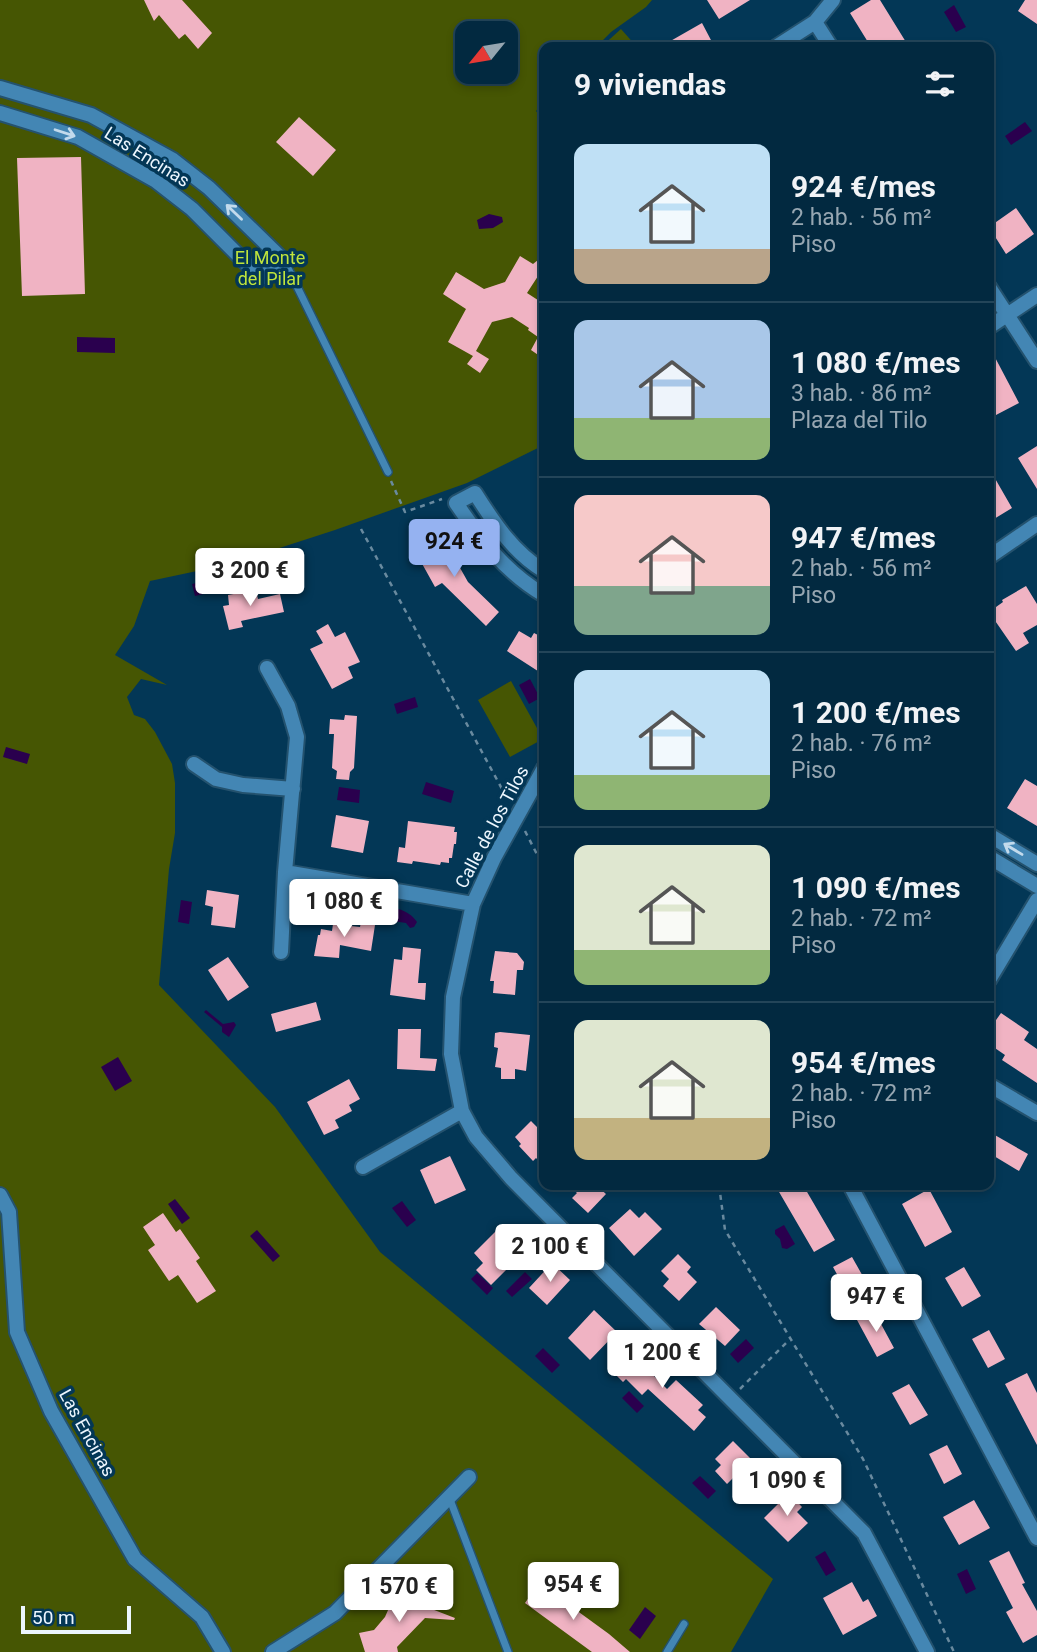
<!DOCTYPE html>
<html lang="es">
<meta charset="utf-8">
<style>
:root{--surface:#022940;--page:#10354b;--text:#f1f3f6;--muted:#96a6b1;--line:#234559;--accent:#95b2f1}
body{margin:0;font-family:Roboto,sans-serif;background:var(--page);color:var(--text);height:100vh;display:flex;flex-direction:column;font-size:26px;white-space:nowrap}
*{box-sizing:border-box;margin:0}
p{font-size:23px;color:var(--muted)}
.icon{flex:none;width:38px;height:38px;fill:none;stroke:currentColor;stroke-width:2;stroke-linecap:round;stroke-linejoin:round}
.map{position:relative;flex:1;overflow:hidden}
.details{position:absolute;left:539px;top:42px;width:455px;height:1148px;display:flex;flex-direction:column;background:var(--surface);border-radius:14px;box-shadow:0 4px 10px #0003,0 0 0 2px var(--line)}
.details>*{flex:none}
.needle{width:46px;rotate:240deg}
.fabs{position:absolute;left:455px;top:21px;display:grid;gap:14px}
.fabs a{display:grid;place-items:center;width:63px;height:63px;border-radius:14px;background:var(--surface);box-shadow:0 4px 10px #0003,0 0 0 2px var(--line);font-size:35px}
.scale{position:absolute;left:21px;bottom:18px;width:110px;box-sizing:border-box;padding-left:7px;border:4px solid #ecf6fe;border-top:0;font-size:19px;line-height:24px;white-space:nowrap;color:#ecf6fe;-webkit-text-stroke:5px #033756;paint-order:stroke}
.price{position:absolute;translate:-50% -60px;padding:0 16px;border-radius:7px;background:#fff;color:#222;font-size:23px;line-height:46px;filter:drop-shadow(0 2px 4px #0008)}
.price::after{content:'';position:absolute;left:50%;top:42px;width:21px;height:16px;margin-left:-10px;background:inherit;clip-path:polygon(0 0,100% 0,50% 100%)}
.price.selected{background:var(--accent);color:#111}
ul{padding:0;list-style:none}
li{display:flex;align-items:center;gap:21px;height:175px;padding:0 35px}
li+li{border-top:2px solid var(--line)}
li span{display:grid;place-items:center;flex:none;width:196px;height:140px;border-radius:14px;color:#555}
li>.icon{margin-inline-start:auto}
span .icon{width:84px;height:84px;fill:#fffc;stroke-width:1}
li b{font-size:30px}
h2{display:flex;justify-content:space-between;align-items:center;height:84px;padding:0 35px;font-size:30px}
.map>svg:first-child{display:block}
.green{fill:#465603;fill-rule:evenodd}
.water{fill:#2a004e}
.building{fill:#f0b3c3}
.lines{fill:none;stroke-linecap:round;stroke-linejoin:round}
.lane-casing{stroke:#24526e;stroke-width:10}
.street-casing{stroke:#24526e;stroke-width:18}
.path{stroke:#698a9f;stroke-width:2.5;stroke-dasharray:5 5;stroke-linecap:butt}
.lane{stroke:#4386b4;stroke-width:7}
.street{stroke:#4386b4;stroke-width:14}
.oneway{stroke:#c2daec}
.labels{text-anchor:middle;stroke-width:7;stroke-linejoin:round;paint-order:stroke}
.street-label{font-size:18px;fill:#ecf6fe;stroke:#033756}
.park-label{font-size:18px;fill:#bfe43c;stroke:#033756}
</style>
<div class="map">
<svg width="1037" height="1652" viewBox="0 0 1037 1652">
<rect width="100%" height="100%" fill="#033756"/>
<path class="green" d="M0,0H652L646,7L611,32L596,47H544V102L536,111L544,121V445L467,483L335,530L230,564L150,581L134,626L115,655L167,685L141,679L127,697L134,715L145,719L155,732L172,764L175,783V833L169,869L159,985L275,1107L380,1252L773,1579L731,1652H0ZM467,33H506V72H467Z
M621,29L636,46L634,47H601Z
M511,681L543,739L510,757L478,700Z"/>
<path class="water" d="M954,5L966,27L956,32L944,12Z
M1025,122L1032,131L1011,145L1005,136Z
M489,214L502,217L503,222L493,228L479,229L477,220Z
M77,337L115,338V353L77,352Z
M223,577L226,589L195,596L192,584Z
M530,679L540,698L529,704L519,685Z
M415,697L418,707L397,714L394,704Z
M6,747L30,754L27,764L3,757Z
M426,782L454,791L451,803L422,794Z
M339,787L360,790L359,803L337,800Z
M181,900L192,902L189,924L178,922Z
M398,909C406,911 412,915 417,922L414,927L410,928L406,923L393,921V913Z
M206,1010L223,1024L234,1022L236,1025L229,1037L222,1032V1027L204,1012Z
M118,1057L132,1081L115,1091L101,1067Z
M175,1199L190,1218L182,1224L168,1204Z
M402,1201L416,1220L407,1227L392,1208Z
M784,1225L795,1244L787,1249L782,1248L780,1239L775,1234V1230Z
M257,1230L280,1256L273,1262L250,1236Z
M525,1272L532,1279L512,1297L506,1291Z
M477,1273L493,1288L487,1295L471,1279Z
M746,1339L754,1348L738,1363L730,1354Z
M543,1348L560,1365L552,1373L535,1356Z
M629,1391L644,1406L637,1413L622,1398Z
M700,1476L716,1491L708,1499L692,1483Z
M825,1551L836,1570L826,1576L815,1557Z
M967,1569L976,1589L966,1594L957,1574Z
M645,1607L656,1616L640,1639L629,1630Z"/>
<path class="building" d="M144,0H182L212,33L198,49L185,34L179,39L159,15L154,21Z
M707,0H750L719,19Z
M871,0H880L909,47H871L850,13Z
M1025,0H1037V24L1018,11Z
M702,23L712,42L703,47H660Z
M299,117L336,150L313,176L276,142Z
M81,157L85,294L22,296L17,158Z
M1016,208L1034,234L1006,254L989,227Z
M520,256L533,264L538,260L540,273L527,293L544,304V359L531,350L538,337L528,330L529,328L512,317L492,322L476,351L489,359L480,373L467,364L473,356L448,342L466,309L443,294L456,272L484,289L505,282Z
M989,346L1019,403L996,415L989,402Z
M1037,446V489L1018,458Z
M989,468L1012,508L989,522Z
M442,536L468,582L499,612L486,626L442,583L435,587L415,551Z
M1026,586L1037,604V625L1023,633L1029,643L1016,651L989,612L1003,602L1002,600Z
M256,590L258,599L280,594L284,612L241,621L243,627L229,630L223,606L229,605L228,595Z
M328,624L335,637L345,632L360,662L348,667L353,678L332,689L310,649L323,643L316,631Z
M519,631L531,638L534,633L544,638V675L507,651Z
M345,715L357,716L354,768L350,772L349,780L336,779L337,771L332,768L334,734H329L330,719L344,720Z
M1025,779L1037,786V826L1007,808Z
M336,815L369,821L363,853L331,847Z
M408,821L455,827L454,832H457L456,844H454L452,858H449V863L441,862L440,865L413,861L412,864L397,862L399,847L405,848Z
M207,890L239,895L235,928L211,925L213,907L205,905Z
M361,922L375,925L371,951L340,945L339,958L314,956L318,935H320L321,929L332,931L333,924L360,927Z
M403,947L421,949L418,983H426L425,1000L390,995L394,959L402,960Z
M495,951L517,953L524,962L523,970H517L515,995L493,993L494,981H490Z
M228,957L249,987L228,1001L208,970Z
M316,1002L321,1020L276,1032L271,1014Z
M1001,1013L1029,1032L1024,1040L1037,1049V1083L1002,1060L1005,1055L989,1044V1030Z
M398,1029H421L420,1058L437,1059L435,1071L397,1069Z
M500,1032L530,1035L526,1071L515,1069V1079H501V1068L495,1067L498,1048L494,1047L495,1033Z
M349,1079L360,1099L349,1105L352,1111L335,1120L339,1128L324,1135L307,1102Z
M531,1121L538,1128L544,1121V1166L536,1158L533,1161L519,1146L521,1144L515,1137Z
M993,1134L1028,1154L1019,1171L989,1153V1141Z
M450,1156L466,1190L435,1204L420,1170Z
M568,1185H596L606,1194L588,1213L572,1198L577,1193Z
M775,1185H803L835,1240L814,1252Z
M929,1189L952,1232L925,1247L902,1204Z
M630,1209L639,1218L645,1212L662,1229L634,1256L609,1228Z
M163,1213L176,1232L180,1229L200,1258L196,1261L216,1291L197,1303L178,1275L169,1281L148,1250L155,1245L143,1227Z
M503,1224L527,1249L491,1285L476,1270L483,1263L474,1253Z
M678,1254L691,1267L687,1272L697,1282L679,1301L663,1286L669,1279L661,1271Z
M852,1257L869,1287L850,1298L833,1267Z
M552,1263L570,1280L547,1305L529,1288Z
M964,1267L981,1296L962,1307L945,1278Z
M716,1307L740,1330L725,1346L699,1324Z
M594,1310L617,1332L590,1360L568,1338Z
M874,1311L894,1348L877,1357L857,1320Z
M989,1330L1005,1359L988,1368L972,1339Z
M638,1349L647,1358L641,1363L667,1389L676,1380L703,1405L698,1410L706,1417L694,1431L648,1389L642,1395L626,1379L623,1382L614,1373Z
M1027,1373L1037,1393V1445L1005,1384Z
M909,1384L928,1415L910,1425L892,1393Z
M733,1441L772,1480L754,1498L733,1478L727,1484L715,1471L721,1465L715,1459Z
M947,1445L962,1474L944,1484L929,1454Z
M789,1493L802,1507L797,1512L808,1523L788,1542L764,1518Z
M974,1500L990,1528L959,1545L943,1517Z
M1009,1551L1025,1583L1022,1584L1037,1611V1635L1023,1643L1006,1612L1013,1608L989,1561Z
M852,1582L863,1602L868,1599L877,1616L843,1635L823,1598Z
M539,1583L609,1634L630,1652H592L525,1603Z
M416,1590L429,1608L455,1618L454,1620L425,1618L397,1647L398,1652H365L359,1633L374,1630L385,1617L392,1601L404,1600Z"/>
<g class="lines">
<defs>
<path id="lane" d="M284,260L388,472
M449,1497L508,1652
M667,1652L684,1624"/>
<path id="street" d="M815,22L831,47
M776,47L815,22L833,0
M0,88L91,115L173,160L209,188L283,260L261,278L192,209L156,181L78,137L0,113
M989,287L1037,361
M989,327L1037,295
M989,557L1037,524
M544,571C513,552 494,523 475,493L456,503C481,540 505,572 544,595
M267,668L288,706L297,737L285,872L281,952
M194,764L216,779L243,785L293,789
M544,768L494,858L473,904L453,997L451,1054L462,1111L476,1137L511,1178L864,1533L927,1652
M989,835L1037,864
M989,857L1037,886
M285,872L473,904
M989,980L1037,900
M989,1085L1037,1113
M363,1167L462,1111
M850,1185L1037,1538
M0,1195L9,1212L17,1332L51,1411L135,1559L202,1617L223,1652
M273,1652L335,1613L469,1477"/>
</defs>
<use href="#lane" class="lane-casing"/>
<use href="#street" class="street-casing"/>
<path class="path" d="M391,481L405,512L442,499
M361,529L508,800
M525,831L544,868
M719,1185L725,1230L863,1459L954,1652
M740,1389L790,1339"/>
<use href="#lane" class="lane"/>
<use href="#street" class="street"/>
</g>
<defs><path id="oneway-shaft" d="M-6 0H5M1.5-3L5.5 0L1.5 3" fill="none" stroke-width="1.6" stroke-linecap="round" stroke-linejoin="round" transform="scale(1.75)"/></defs>
<g class="oneway">
<use href="#oneway-shaft" transform="translate(65 133) rotate(18)"/>
<use href="#oneway-shaft" transform="translate(234 212) rotate(-136)"/>
<use href="#oneway-shaft" transform="translate(1013 849) rotate(-149)"/>
</g>
<g class="labels">
<g class="street-label">
<text transform="translate(147 157) rotate(32)" y="6">Las Encinas</text>
<text transform="translate(492 827) rotate(-62)" y="6">Calle de los Tilos</text>
<text transform="translate(87 1433) rotate(61)" y="6">Las Encinas</text>
</g>
<g class="park-label">
<text x="270" y="264">El Monte<tspan x="270" dy="21">del Pilar</tspan></text>
</g>
</g>
</svg>
<div class="fabs">
<a><svg class="needle" viewBox="-14 -14 28 28"><path d="M0-13l5 13h-10z" fill="#e53935"/><path d="M0 13l5-13h-10z" fill="#96a6b1"/></svg></a>
</div>
<div class="scale">50 m</div>
<b class="price selected" style="left:454px;top:579px">924 €</b>
<b class="price" style="left:250px;top:608px">3 200 €</b>
<b class="price" style="left:344px;top:939px">1 080 €</b>
<b class="price" style="left:550px;top:1284px">2 100 €</b>
<b class="price" style="left:876px;top:1334px">947 €</b>
<b class="price" style="left:662px;top:1390px">1 200 €</b>
<b class="price" style="left:787px;top:1518px">1 090 €</b>
<b class="price" style="left:573px;top:1622px">954 €</b>
<b class="price" style="left:399px;top:1624px">1 570 €</b>
<section class="details">
<h2>9 viviendas<svg class="icon" aria-label="filters" viewBox="0 0 24 24"><path d="M4 7h16M4 17h16"/><circle cx="9" cy="7" r="2"/><circle cx="15" cy="17" r="2"/></svg></h2>
<ul>
<li><span style="background:linear-gradient(#bfe0f5 75%,#b9a48a 0)"><svg class="icon" aria-label="home" viewBox="0 0 24 24"><path d="M3 11l9-7 9 7M6 9v11h12V9"/></svg></span><div><b>924 €/mes</b><p>2 hab. · 56 m²</p><p>Piso</p></div></li>
<li><span style="background:linear-gradient(#a9c7e8 70%,#8fb573 0)"><svg class="icon" aria-label="home" viewBox="0 0 24 24"><path d="M3 11l9-7 9 7M6 9v11h12V9"/></svg></span><div><b>1 080 €/mes</b><p>3 hab. · 86 m²</p><p>Plaza del Tilo</p></div></li>
<li><span style="background:linear-gradient(#f6c9c9 65%,#7fa58c 0)"><svg class="icon" aria-label="home" viewBox="0 0 24 24"><path d="M3 11l9-7 9 7M6 9v11h12V9"/></svg></span><div><b>947 €/mes</b><p>2 hab. · 56 m²</p><p>Piso</p></div></li>
<li><span style="background:linear-gradient(#bfe0f5 75%,#8fb573 0)"><svg class="icon" aria-label="home" viewBox="0 0 24 24"><path d="M3 11l9-7 9 7M6 9v11h12V9"/></svg></span><div><b>1 200 €/mes</b><p>2 hab. · 76 m²</p><p>Piso</p></div></li>
<li><span style="background:linear-gradient(#dfe7d0 75%,#8fb573 0)"><svg class="icon" aria-label="home" viewBox="0 0 24 24"><path d="M3 11l9-7 9 7M6 9v11h12V9"/></svg></span><div><b>1 090 €/mes</b><p>2 hab. · 72 m²</p><p>Piso</p></div></li>
<li><span style="background:linear-gradient(#dfe7d0 70%,#c2b280 0)"><svg class="icon" aria-label="home" viewBox="0 0 24 24"><path d="M3 11l9-7 9 7M6 9v11h12V9"/></svg></span><div><b>954 €/mes</b><p>2 hab. · 72 m²</p><p>Piso</p></div></li>
</ul>
</section>
</div>
